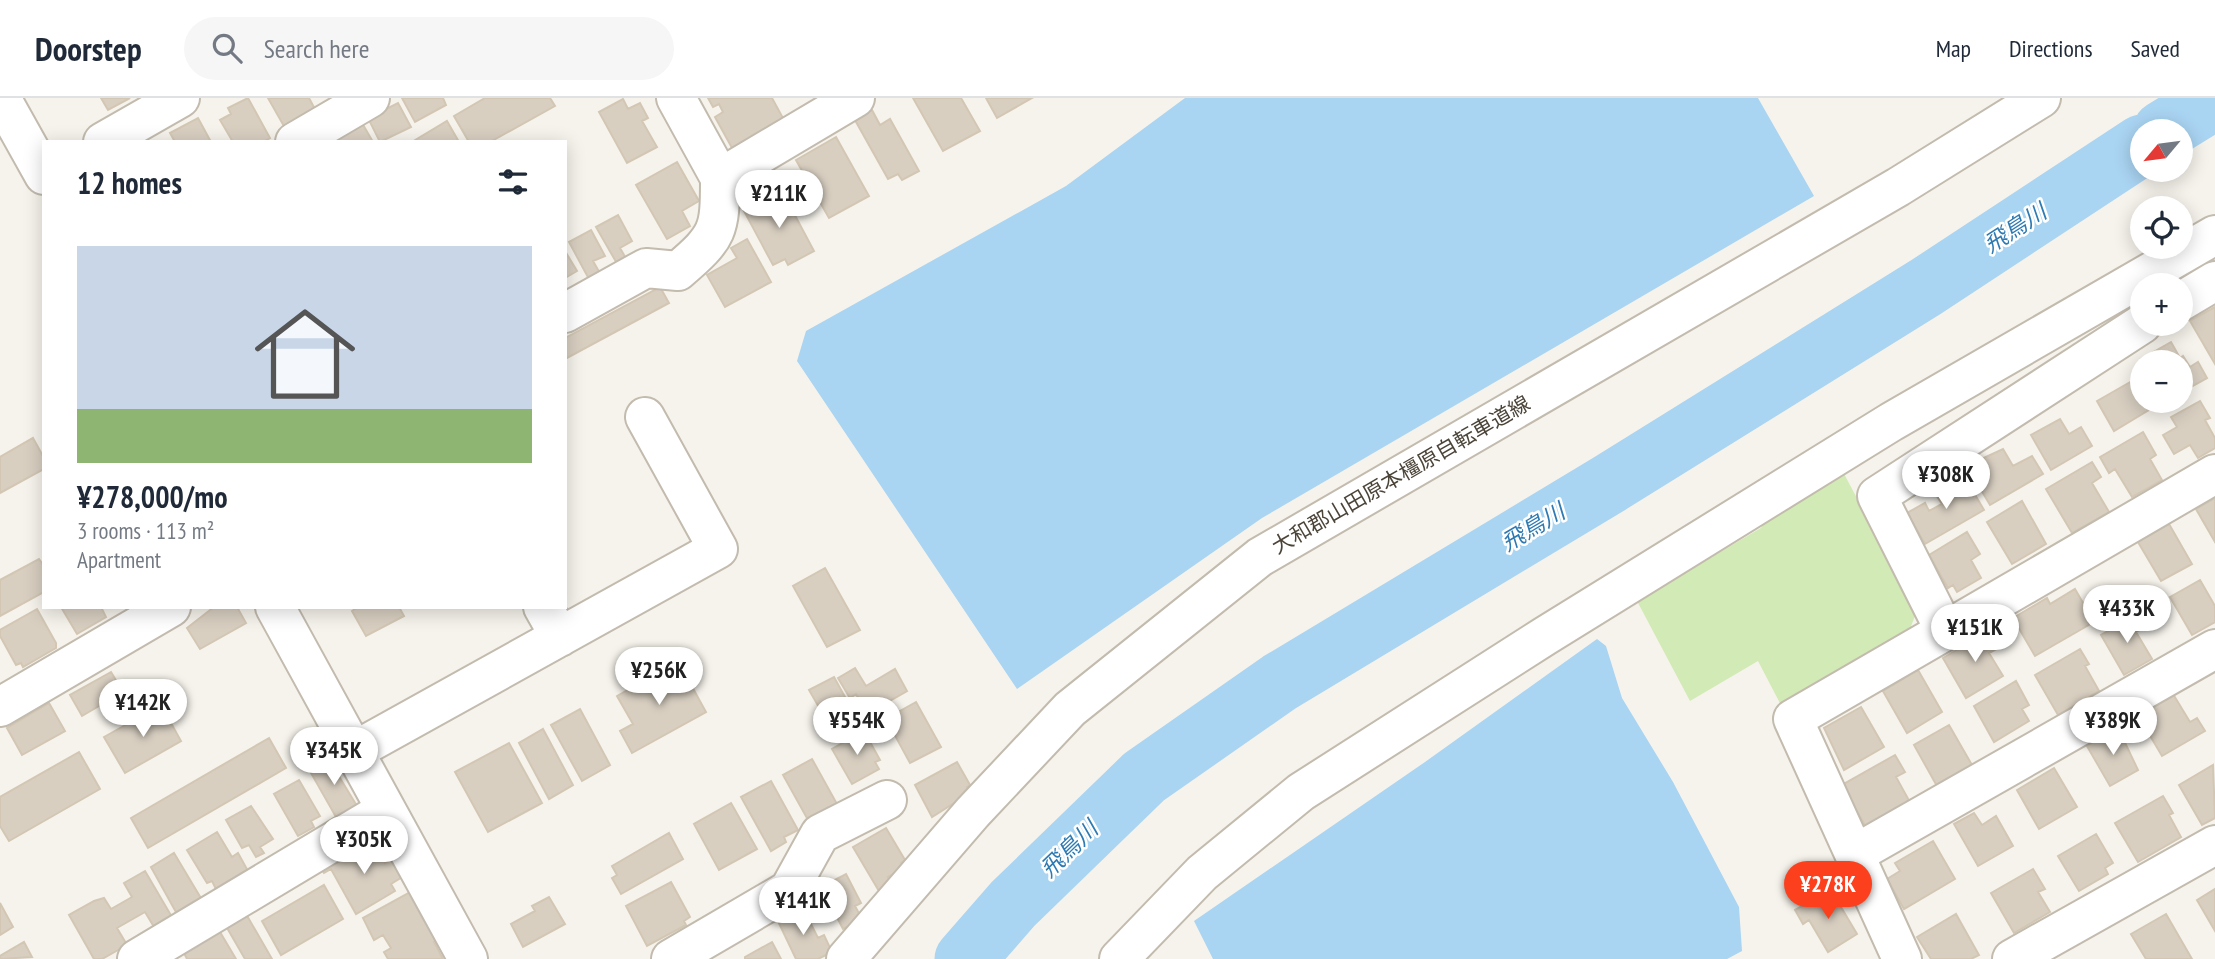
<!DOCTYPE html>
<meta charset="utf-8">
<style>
:root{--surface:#fff;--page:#f6f6f7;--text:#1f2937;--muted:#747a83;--line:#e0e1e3;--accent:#fc3f1d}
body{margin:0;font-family:"PT Sans Narrow","Noto Sans JP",sans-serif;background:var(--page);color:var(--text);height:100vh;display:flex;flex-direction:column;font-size:26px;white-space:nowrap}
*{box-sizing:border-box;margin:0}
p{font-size:23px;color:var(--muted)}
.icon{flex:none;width:38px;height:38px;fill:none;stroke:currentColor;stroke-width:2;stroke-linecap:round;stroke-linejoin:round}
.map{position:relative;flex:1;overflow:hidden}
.sheet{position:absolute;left:42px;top:42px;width:525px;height:469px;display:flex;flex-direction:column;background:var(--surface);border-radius:0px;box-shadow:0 4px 18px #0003}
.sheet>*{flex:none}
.needle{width:46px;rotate:241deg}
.tools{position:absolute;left:2130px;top:21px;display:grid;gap:14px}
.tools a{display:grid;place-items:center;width:63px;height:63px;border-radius:50%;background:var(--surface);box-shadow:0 4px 18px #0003;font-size:35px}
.price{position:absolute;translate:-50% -60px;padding:0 16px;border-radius:24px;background:#fff;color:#222;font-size:23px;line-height:46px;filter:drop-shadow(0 2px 4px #0008)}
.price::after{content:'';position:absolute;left:50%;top:42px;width:21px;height:16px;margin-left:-10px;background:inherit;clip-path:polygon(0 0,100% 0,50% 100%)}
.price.selected{background:var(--accent);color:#fff}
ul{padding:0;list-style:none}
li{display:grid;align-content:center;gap:14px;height:371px;padding:0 35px}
li span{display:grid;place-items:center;height:217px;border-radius:0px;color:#555}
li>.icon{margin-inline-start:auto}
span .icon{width:126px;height:126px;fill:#fffc;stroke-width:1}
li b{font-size:30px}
h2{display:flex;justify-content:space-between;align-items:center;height:84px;padding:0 35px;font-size:30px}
header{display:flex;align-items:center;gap:42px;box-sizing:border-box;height:98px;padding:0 35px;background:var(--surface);border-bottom:2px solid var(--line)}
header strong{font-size:33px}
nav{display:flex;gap:38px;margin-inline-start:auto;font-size:24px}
.search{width:490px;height:63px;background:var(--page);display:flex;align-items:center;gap:18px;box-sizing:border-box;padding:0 24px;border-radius:38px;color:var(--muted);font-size:26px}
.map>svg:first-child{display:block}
.green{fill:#d2eab5}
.water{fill:#a9d4f2}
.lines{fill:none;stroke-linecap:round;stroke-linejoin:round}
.river{stroke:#a9d4f2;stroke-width:61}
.building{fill:#d8cfc1;stroke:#d3c7b4;stroke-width:2}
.minor-casing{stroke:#c2bbae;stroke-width:42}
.minor{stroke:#fff;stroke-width:38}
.labels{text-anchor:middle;stroke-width:5;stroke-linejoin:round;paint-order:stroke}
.street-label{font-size:21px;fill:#4b4439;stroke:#fff}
.water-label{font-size:23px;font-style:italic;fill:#2e7ab2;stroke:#fff}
</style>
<header>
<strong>Doorstep</strong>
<div class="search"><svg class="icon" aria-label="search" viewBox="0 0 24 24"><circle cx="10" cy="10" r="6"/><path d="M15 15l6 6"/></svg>Search here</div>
<nav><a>Map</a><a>Directions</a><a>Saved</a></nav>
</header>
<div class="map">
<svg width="2215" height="861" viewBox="0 0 2215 861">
<rect width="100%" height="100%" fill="#f6f3ec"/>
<path class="green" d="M1842,372L1917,513L1908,536L1783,611L1758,563L1690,603L1637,503L1761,430L1765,422Z"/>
<path class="water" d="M1185,0H1758L1814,98L1262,420L1017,591L797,263L806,233L1066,88Z
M1597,541L1606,548L1622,600L1673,684L1739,809L1742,853L1727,861H1213L1194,823L1425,664Z"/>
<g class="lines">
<path class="river" d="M2163,33L2215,1
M965,861L1013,806L1144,679L1280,584L1609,386L1926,189L2142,47"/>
</g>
<path class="building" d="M101,0H130L108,12Z
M248,0L270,40L263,44H233L220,22L231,16L228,10Z
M268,0H309L316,13L285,30Z
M402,0H443L446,7L415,24Z
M485,0H550L555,8L490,44H469L454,18Z
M708,0H772L784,22L732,50L715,19L723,14L719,6L713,9Z
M913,0H961L980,33L943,53Z
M986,0H1032L997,20Z
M623,1L628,11L640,5L648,20L642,23L657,49L627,65L599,14Z
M398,5L411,29L380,44L368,20Z
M872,12L880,27L890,21L919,73L902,82L898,76L888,81L855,22Z
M198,20L211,44H175L170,35Z
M447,23L459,44H412Z
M362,25L373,44H331Z
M836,39L869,98L829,120L796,62Z
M677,64L699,103L682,113L690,128L667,141L636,87Z
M782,93L814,153L788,167L785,161L773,167L744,113Z
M618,117L632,143L620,150L628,164L619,169L596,129Z
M591,132L605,158L593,163L601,177L590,183L569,144Z
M747,141L771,184L725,209L707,177L737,160L731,150Z
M565,153L577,173L565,180Z
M660,189L669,205L565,261V240Z
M2215,209V266L2190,223Z
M2171,244L2180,260L2183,258L2190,269L2198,264L2207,280L2180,295V264H2143L2141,261Z
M2132,283L2149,312L2114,333L2097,303Z
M2200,303L2210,320L2205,322L2215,340V350L2198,360L2190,347L2174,356L2163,337L2177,329L2171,319Z
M2060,321L2069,336L2081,329L2092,348L2051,372L2031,337Z
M2143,334L2156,357L2150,361L2162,382L2132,399L2115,371L2109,375L2100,359Z
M33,340L44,360V371L0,395V359Z
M2003,351L2013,368L2032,358L2043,376L1990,407L1971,375L1981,370L1977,363Z
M2092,364L2101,379L2092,385L2109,414L2072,435L2046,391Z
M1964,378L1984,412L1925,446L1907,415L1925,405L1929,413L1942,406L1935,395Z
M2215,400V444L2196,411Z
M2022,403L2046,446L2012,466L1987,424Z
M2169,426L2192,466L2161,483L2138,444Z
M1967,434L1980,456L1971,462L1981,480L1957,494L1953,487L1948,490L1929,457Z
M39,461L44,468V494L0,518V482Z
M825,470L860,532L827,549L793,488Z
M2200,482L2215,508V524L2192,537L2170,499Z
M2075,491L2094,524L2035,558L2013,520L2047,500L2050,506Z
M61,509H101L106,519L77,536Z
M214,509H237L246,525L200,551L187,530Z
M358,509H399L404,518L366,538L352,513Z
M37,511L56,545V550L23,569L21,565L16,567L0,538V532Z
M2137,517L2145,529L2136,534L2152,561L2124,577L2101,537Z
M1990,532L2000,549L1989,555L2003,578L1966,600L1943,560Z
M2080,551L2089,566L2085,568L2099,593L2058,617L2035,577Z
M678,563L706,614L632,655L620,633L633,626L617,598Z
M855,570L866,588L895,571L907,593L867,616L856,596L850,600L838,580Z
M1918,572L1942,614L1907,635L1883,593Z
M111,574L123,594L82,618L70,597Z
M834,579L856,619L832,632L809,592Z
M2016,583L2029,607L2022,611L2029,623L1994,644L1974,608Z
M2173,596L2190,624L2197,620L2205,633L2162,658L2139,619Z
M916,604L941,649L910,665L886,621Z
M49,605L65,633L22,657L7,630Z
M161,607L181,643L125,675L104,639Z
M1861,609L1884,649L1844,672L1824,630Z
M580,611L610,667L582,683L551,627Z
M1949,627L1972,667L1937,688L1914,647Z
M2118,630L2138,672L2110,688L2087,648Z
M543,631L573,687L549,701L519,645Z
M864,633L880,662L875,664L879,671L852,686L832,651Z
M269,640L286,670L148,750L131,720Z
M509,645L542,705L488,734L455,674Z
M79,654L100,691L9,743L0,728V699Z
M1895,657L1905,674L1896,679L1911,706L1867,731L1842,687Z
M340,659L346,670L337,675L357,708L336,719L311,675Z
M812,661L837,706L808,722L783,677Z
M957,664L970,687L967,689L970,695L932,719L915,687Z
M2213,667L2215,720L2202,727L2179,687Z
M2054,670L2077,709L2039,731L2017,692Z
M299,682L320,718L311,723L314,729L298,738L274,696Z
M771,683L798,732L784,739L786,744L771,753L741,699Z
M2163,698L2173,715L2169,717L2181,739L2138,764L2115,725Z
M731,705L757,751L719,772L694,726Z
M251,708L273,741L260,749L264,755L256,759L249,747L242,750L226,722Z
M1974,715L1982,727L1996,718L2013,748L1978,768L1954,726Z
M886,730L905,762L901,765L904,770L888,779L892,785L879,793L853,749Z
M217,734L232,759L238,755L248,773L216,791L212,783L207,785L187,752Z
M669,735L683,761L621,796L612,780L617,777L612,768Z
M2096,736L2113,765L2105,770L2108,776L2079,793L2058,758Z
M364,743L368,751L375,747L385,765L393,760L404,778L391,786L395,793L356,816L331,771L324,775L320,769Z
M1933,743L1955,781L1904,811L1887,781L1900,773L1895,765Z
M174,755L202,802L177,816L151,769Z
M2033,771L2045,791L2038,794L2050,814L2014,835L1991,795Z
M145,773L172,819L154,829L145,814L117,830L127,847L102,861H94L69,817L94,803L104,800L111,811L132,799L124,785Z
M846,776L861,805L855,808L862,821L843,831L821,789Z
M671,784L690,819L684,823L686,827L647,848L626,808Z
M324,787L343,821L281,857L262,823Z
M2215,791V833L2197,802Z
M412,793L439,842L434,844L443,861H388L384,854L391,850L383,837L374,842L363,820Z
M1832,794L1857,836L1828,854L1809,822L1803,826L1795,812L1822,797L1823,799Z
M549,799L565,826L523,849L511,826L535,813L532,808Z
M0,805L13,829L0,837Z
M793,811L800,824L808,820L818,840L824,837L832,854L818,861H796L776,819Z
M246,816L272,861H245L226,828Z
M1956,816L1979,857L1971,861H1931L1917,839Z
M2166,816L2192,861H2146L2131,836Z
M220,834L236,861H187L184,855Z
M24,844L32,859L0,861V858Z
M772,844L781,861H745V859Z"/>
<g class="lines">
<defs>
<path id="minor" d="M1,0L44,77
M676,0L720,80L855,0
M103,44L180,0
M295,44L370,0
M2180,204L2215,183
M565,215L646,170L678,173C719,138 720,133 720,80
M275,509L468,861
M543,509L560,539
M1945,533L2215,376
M0,609L171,509
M354,653L718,451L645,319
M1855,756L2215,551
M137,861L386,712
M671,861L789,792L820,736L887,702
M846,861L973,714L1070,611L1260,459L1898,89L2041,0
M1119,861L1202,775L1301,694L1545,538L1891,324L2215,137
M1902,861L1793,621L1945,533L1877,398L2142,226
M2012,861L2215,747"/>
</defs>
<use href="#minor" class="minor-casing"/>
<use href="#minor" class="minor"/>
</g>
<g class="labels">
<g class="street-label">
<text transform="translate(1401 377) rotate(-30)" y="7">大和郡山田原本橿原自転車道線</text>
</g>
<g class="water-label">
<text transform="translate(2015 130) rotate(-33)" y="8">飛鳥川</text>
<text transform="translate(1533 429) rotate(-31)" y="8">飛鳥川</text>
<text transform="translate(1069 751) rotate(-44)" y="8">飛鳥川</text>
</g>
</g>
</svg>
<div class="tools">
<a><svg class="needle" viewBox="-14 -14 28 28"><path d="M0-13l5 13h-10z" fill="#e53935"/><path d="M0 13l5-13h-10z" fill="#747a83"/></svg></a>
<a><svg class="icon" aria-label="locate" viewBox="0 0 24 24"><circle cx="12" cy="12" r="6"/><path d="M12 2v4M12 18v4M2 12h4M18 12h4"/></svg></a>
<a>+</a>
<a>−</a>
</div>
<b class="price" style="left:779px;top:132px">¥211K</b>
<b class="price" style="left:1946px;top:413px">¥308K</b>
<b class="price" style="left:2127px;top:547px">¥433K</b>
<b class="price" style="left:1975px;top:566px">¥151K</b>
<b class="price" style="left:659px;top:609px">¥256K</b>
<b class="price" style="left:143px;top:641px">¥142K</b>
<b class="price" style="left:857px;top:659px">¥554K</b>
<b class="price" style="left:2113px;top:659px">¥389K</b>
<b class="price" style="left:334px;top:689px">¥345K</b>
<b class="price" style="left:364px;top:778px">¥305K</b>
<b class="price selected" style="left:1828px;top:823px">¥278K</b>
<b class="price" style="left:803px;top:839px">¥141K</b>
<section class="sheet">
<h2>12 homes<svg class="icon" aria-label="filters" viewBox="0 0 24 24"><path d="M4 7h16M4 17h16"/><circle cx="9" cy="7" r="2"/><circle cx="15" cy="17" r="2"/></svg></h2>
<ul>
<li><span style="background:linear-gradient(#c9d6e8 75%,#8fb573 0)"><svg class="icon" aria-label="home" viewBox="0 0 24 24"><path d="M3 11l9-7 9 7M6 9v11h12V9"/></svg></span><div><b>¥278,000/mo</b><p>3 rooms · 113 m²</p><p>Apartment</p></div></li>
</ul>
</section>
</div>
